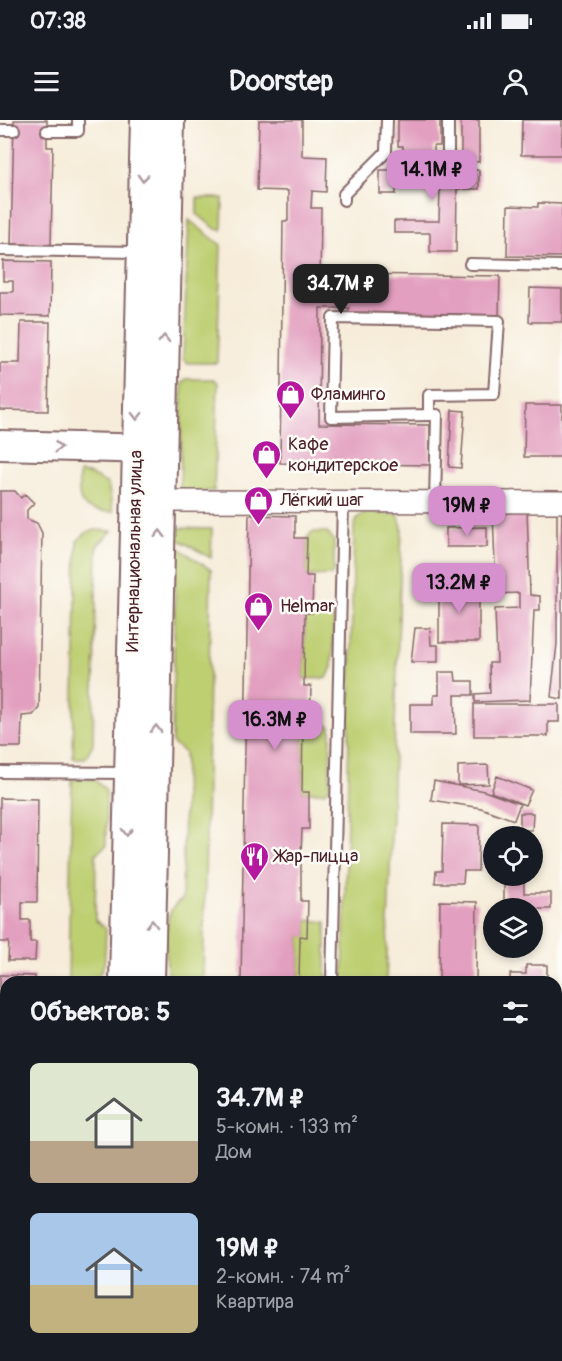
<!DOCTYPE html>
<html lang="ru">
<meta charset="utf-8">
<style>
:root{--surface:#171b24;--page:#20242c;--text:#f1f3f6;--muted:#9ea1a6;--accent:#d690ce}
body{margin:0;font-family:Pangolin,sans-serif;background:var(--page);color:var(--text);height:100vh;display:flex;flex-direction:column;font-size:22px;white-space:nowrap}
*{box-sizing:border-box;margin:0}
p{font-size:20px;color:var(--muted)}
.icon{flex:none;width:33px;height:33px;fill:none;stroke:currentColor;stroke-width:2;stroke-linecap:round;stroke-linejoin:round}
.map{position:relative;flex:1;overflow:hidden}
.side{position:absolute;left:0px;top:856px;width:562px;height:386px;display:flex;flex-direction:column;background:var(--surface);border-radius:18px 18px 0 0;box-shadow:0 3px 9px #0003}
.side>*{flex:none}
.controls{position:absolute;left:483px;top:706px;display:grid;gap:12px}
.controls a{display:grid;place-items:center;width:60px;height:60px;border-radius:50%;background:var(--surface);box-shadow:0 3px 9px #0003;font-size:30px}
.price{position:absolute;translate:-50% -51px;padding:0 14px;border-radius:12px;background:var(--accent);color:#111;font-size:20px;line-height:39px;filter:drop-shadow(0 2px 3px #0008)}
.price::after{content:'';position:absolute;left:50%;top:36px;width:18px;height:14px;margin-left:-9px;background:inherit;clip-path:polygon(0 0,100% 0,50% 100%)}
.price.active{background:#222;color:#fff}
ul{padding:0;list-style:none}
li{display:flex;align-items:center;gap:18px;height:150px;padding:0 30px}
li span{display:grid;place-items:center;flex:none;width:168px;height:120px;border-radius:9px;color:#555}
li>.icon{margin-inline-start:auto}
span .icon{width:72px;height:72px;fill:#fffc;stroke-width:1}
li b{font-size:26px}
h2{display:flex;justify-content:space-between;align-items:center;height:72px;padding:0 30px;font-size:26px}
.status{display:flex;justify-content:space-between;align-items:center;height:42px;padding:0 30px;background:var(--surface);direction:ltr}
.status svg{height:16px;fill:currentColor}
header{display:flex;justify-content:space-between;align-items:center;height:78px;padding:0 30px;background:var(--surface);font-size:27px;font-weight:700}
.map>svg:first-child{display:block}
.green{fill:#becf72;stroke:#84774e;stroke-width:1.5}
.building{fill:#e29fbf}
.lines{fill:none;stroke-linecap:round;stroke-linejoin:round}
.lane-casing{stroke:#866768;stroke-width:14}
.street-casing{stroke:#866768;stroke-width:24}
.secondary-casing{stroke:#866768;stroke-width:32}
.lane{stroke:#fff;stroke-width:10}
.street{stroke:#fff;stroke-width:21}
.secondary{stroke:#fff;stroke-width:28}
.oneway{stroke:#ae9aa0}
.labels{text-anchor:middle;stroke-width:5;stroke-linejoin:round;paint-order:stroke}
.poi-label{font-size:18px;fill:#4a1f2b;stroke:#fdfcf7;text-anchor:start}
.street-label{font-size:18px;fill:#4a1f2b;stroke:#fdfcf7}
</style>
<div class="status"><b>07:38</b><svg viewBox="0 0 49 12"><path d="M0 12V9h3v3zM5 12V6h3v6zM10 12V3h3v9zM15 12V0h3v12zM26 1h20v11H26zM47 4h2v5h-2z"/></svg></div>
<header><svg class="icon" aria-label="menu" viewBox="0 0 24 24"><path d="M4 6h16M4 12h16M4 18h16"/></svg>Doorstep<svg class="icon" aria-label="person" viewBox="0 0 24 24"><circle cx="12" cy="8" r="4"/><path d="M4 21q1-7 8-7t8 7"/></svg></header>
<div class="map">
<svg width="562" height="1241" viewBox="0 0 562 1241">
<rect width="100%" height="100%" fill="#fdfcf7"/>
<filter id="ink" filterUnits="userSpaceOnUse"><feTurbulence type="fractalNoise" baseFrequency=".0167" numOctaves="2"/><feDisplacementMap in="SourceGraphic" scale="12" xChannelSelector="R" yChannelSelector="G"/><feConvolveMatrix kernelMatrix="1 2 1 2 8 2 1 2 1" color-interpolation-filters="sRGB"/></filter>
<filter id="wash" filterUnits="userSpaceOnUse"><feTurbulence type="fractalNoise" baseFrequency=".008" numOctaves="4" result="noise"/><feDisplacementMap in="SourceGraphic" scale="24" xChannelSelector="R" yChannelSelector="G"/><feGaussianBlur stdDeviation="1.35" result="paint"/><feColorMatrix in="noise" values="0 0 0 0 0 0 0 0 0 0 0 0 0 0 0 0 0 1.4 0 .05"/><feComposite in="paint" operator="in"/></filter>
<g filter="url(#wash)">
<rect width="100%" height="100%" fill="#f6ecd9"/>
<path class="green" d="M197,78H223L222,110L216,109L197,94Z
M189,100L221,125L217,243H188L183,239Z
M186,259H214L218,263L214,371L180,373L182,263Z
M79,353L89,354L108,364L113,392C79,391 78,385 79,353Z
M364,393L398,394L402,407L386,862H343L354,408L357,398Z
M176,408L212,409L211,438L176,418Z
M95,410L112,411L97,426L93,624L85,638H73L77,421L87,412Z
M312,412H327L334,420V451L331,455L306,456L307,418Z
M176,426L211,450L203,862H179L167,852C167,831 160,790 182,780L185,633L172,623Z
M305,493H326L334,499L332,547L327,558L304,559Z
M303,601H319L331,607L330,664L329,669L324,672H302Z
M72,659H94L106,670V726L96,733L95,800L106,808C104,842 111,864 68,862Z
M307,800L326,802V862H299L300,816H307Z
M557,1178H562V1241L442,1240L441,1236H556Z"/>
<g id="blocks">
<path class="building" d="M14,0H47V27H53L51,125L11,124Z
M259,0H302V36L327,37L326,72L312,71L311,88H321L320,170H349L350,154L500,156L499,195L349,192V188H320L319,304L430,305V345L280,343L283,101H288V71L257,70Z
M398,0H440V26H434V47L403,48V26H398Z
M461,0H479V42L461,41Z
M522,0H562V35H521Z
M380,50H479V69H457L456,132H430V113H394V101H439L440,69H396V74H380Z
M538,83L562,84L561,137L507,136L508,86L538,87Z
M3,141L51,142L50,196L0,195V172H13V161H3Z
M530,168L562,169V202H529Z
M21,202H50L48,291L0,290V243H20Z
M525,285H562V337H524Z
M452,290L465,291L461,348L449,347Z
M0,371H15L21,378L25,374L34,383L27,390V399L37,403L42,413L39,588L33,595L22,596L21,627H0Z
M527,390L530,475L540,476V490H534L530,580L475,582V574L490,573L489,543H497L495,489L519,488V473L496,474L493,391Z
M557,392H562V579L551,577L557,524Z
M249,395L295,396V418H307L306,456H313L312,493H305L304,566H311L310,601H303L302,672H309V709H302L301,735V781H308L307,817L300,816L299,862H241Z
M487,407V427H446V408Z
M439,467H479V522H439Z
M415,508H430L431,525H438V542H411Z
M439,552H455L456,561H473V575H455L456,614H410V584H434V575H439Z
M474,584H559V602H548V616H474Z
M488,645L489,664L458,665V646Z
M497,656L532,670L525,685L491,672Z
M434,661L484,671L520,684L514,700L481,688L431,680Z
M0,678L38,679L37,782H22V800H30V822H36L35,841H8L9,822H0Z
M520,693H533L532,710H520Z
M443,704L479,705L478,751H464L463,763H435L436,751H442Z
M504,756H524V773H551V789H504Z
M440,781L477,782L476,862H439Z
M526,845H547V862H510V854H526Z
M0,855L35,856V862H6V1018H0Z
M556,1100H562V1135H556Z"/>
</g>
</g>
<g filter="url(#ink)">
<use href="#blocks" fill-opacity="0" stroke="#866768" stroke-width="1.5"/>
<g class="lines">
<defs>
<path id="lane" d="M0,10H14
M47,11H78V0
M448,37V0
M344,80V74L386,32L387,0
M0,130L140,132
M470,144L562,146
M429,295V275L494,274L499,201L333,198L331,297L429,295H437L435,382
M0,652L128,653
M332,862L343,382
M556,1063H562
M428,1236V1241"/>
<path id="street" d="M160,381L562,382"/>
<path id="secondary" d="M0,325L154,329
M124,862L145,0
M150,862L170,0
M116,1241V1236
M143,1241V1236"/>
</defs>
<use href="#lane" class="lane-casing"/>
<use href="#street" class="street-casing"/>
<use href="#secondary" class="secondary-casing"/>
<use href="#lane" class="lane"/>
<use href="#street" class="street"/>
<use href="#secondary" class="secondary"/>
</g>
<defs><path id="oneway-chevron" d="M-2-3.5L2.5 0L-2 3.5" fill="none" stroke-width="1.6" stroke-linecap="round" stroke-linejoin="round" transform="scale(1.5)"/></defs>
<g class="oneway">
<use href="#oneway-chevron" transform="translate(143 58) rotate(92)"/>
<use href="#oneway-chevron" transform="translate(164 219) rotate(-89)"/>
<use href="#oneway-chevron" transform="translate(137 296) rotate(91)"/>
<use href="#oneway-chevron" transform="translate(58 327) rotate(1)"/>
<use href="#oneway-chevron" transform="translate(160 414) rotate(-89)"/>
<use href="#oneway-chevron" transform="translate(156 609) rotate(-89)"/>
<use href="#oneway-chevron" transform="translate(127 712) rotate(91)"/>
<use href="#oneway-chevron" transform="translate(152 804) rotate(-89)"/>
</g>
</g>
<defs>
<symbol id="shop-pin" viewBox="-11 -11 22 30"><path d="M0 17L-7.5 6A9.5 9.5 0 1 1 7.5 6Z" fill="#b5179e" stroke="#fdfcf7"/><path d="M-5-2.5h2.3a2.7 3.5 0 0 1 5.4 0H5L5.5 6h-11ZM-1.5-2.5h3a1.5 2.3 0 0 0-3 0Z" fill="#fff"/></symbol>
<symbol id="restaurant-pin" viewBox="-11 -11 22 30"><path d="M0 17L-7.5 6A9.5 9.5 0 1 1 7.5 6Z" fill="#b5179e" stroke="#fdfcf7"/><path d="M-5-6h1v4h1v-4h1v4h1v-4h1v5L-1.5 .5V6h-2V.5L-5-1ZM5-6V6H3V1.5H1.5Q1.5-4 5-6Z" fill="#fff"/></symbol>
</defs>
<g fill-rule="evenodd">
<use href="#shop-pin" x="274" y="258" width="33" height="45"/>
<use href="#shop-pin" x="250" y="318" width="33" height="45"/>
<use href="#shop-pin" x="242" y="364" width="33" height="45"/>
<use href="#shop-pin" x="242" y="470" width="33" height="45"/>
<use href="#restaurant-pin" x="238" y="720" width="33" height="45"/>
</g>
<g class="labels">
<g class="poi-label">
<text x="311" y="280">Фламинго</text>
<text x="288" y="330">Кафе<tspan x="288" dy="21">кондитерское</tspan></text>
<text x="280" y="386">Лёгкий шаг</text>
<text x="280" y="492">Helmar</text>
<text x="275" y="742">Жар-пицца</text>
</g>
<g class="street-label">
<text transform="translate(134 431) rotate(-89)" y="6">Интернациональная улица</text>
</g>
</g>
</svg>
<div class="controls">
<a><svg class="icon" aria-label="locate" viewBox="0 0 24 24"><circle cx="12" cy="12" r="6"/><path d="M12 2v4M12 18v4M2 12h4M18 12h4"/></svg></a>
<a><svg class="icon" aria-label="layers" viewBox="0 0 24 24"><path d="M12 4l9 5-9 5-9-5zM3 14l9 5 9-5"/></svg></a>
</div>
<b class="price" style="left:432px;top:81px">14.1M ₽</b>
<b class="price active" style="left:341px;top:195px">34.7M ₽</b>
<b class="price" style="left:467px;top:417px">19M ₽</b>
<b class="price" style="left:459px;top:494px">13.2M ₽</b>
<b class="price" style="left:275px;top:631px">16.3M ₽</b>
<section class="side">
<h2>Объектов: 5<svg class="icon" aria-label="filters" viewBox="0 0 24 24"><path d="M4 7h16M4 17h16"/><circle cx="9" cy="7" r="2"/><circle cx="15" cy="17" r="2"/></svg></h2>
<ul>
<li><span style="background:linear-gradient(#dfe7d0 65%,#b9a48a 0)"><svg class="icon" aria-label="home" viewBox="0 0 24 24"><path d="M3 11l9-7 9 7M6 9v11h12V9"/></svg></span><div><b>34.7M ₽</b><p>5-комн. · 133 m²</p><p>Дом</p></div></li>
<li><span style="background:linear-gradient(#a9c7e8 60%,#c2b280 0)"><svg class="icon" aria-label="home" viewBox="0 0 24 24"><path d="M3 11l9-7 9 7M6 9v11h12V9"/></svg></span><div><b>19M ₽</b><p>2-комн. · 74 m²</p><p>Квартира</p></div></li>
</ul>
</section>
</div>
